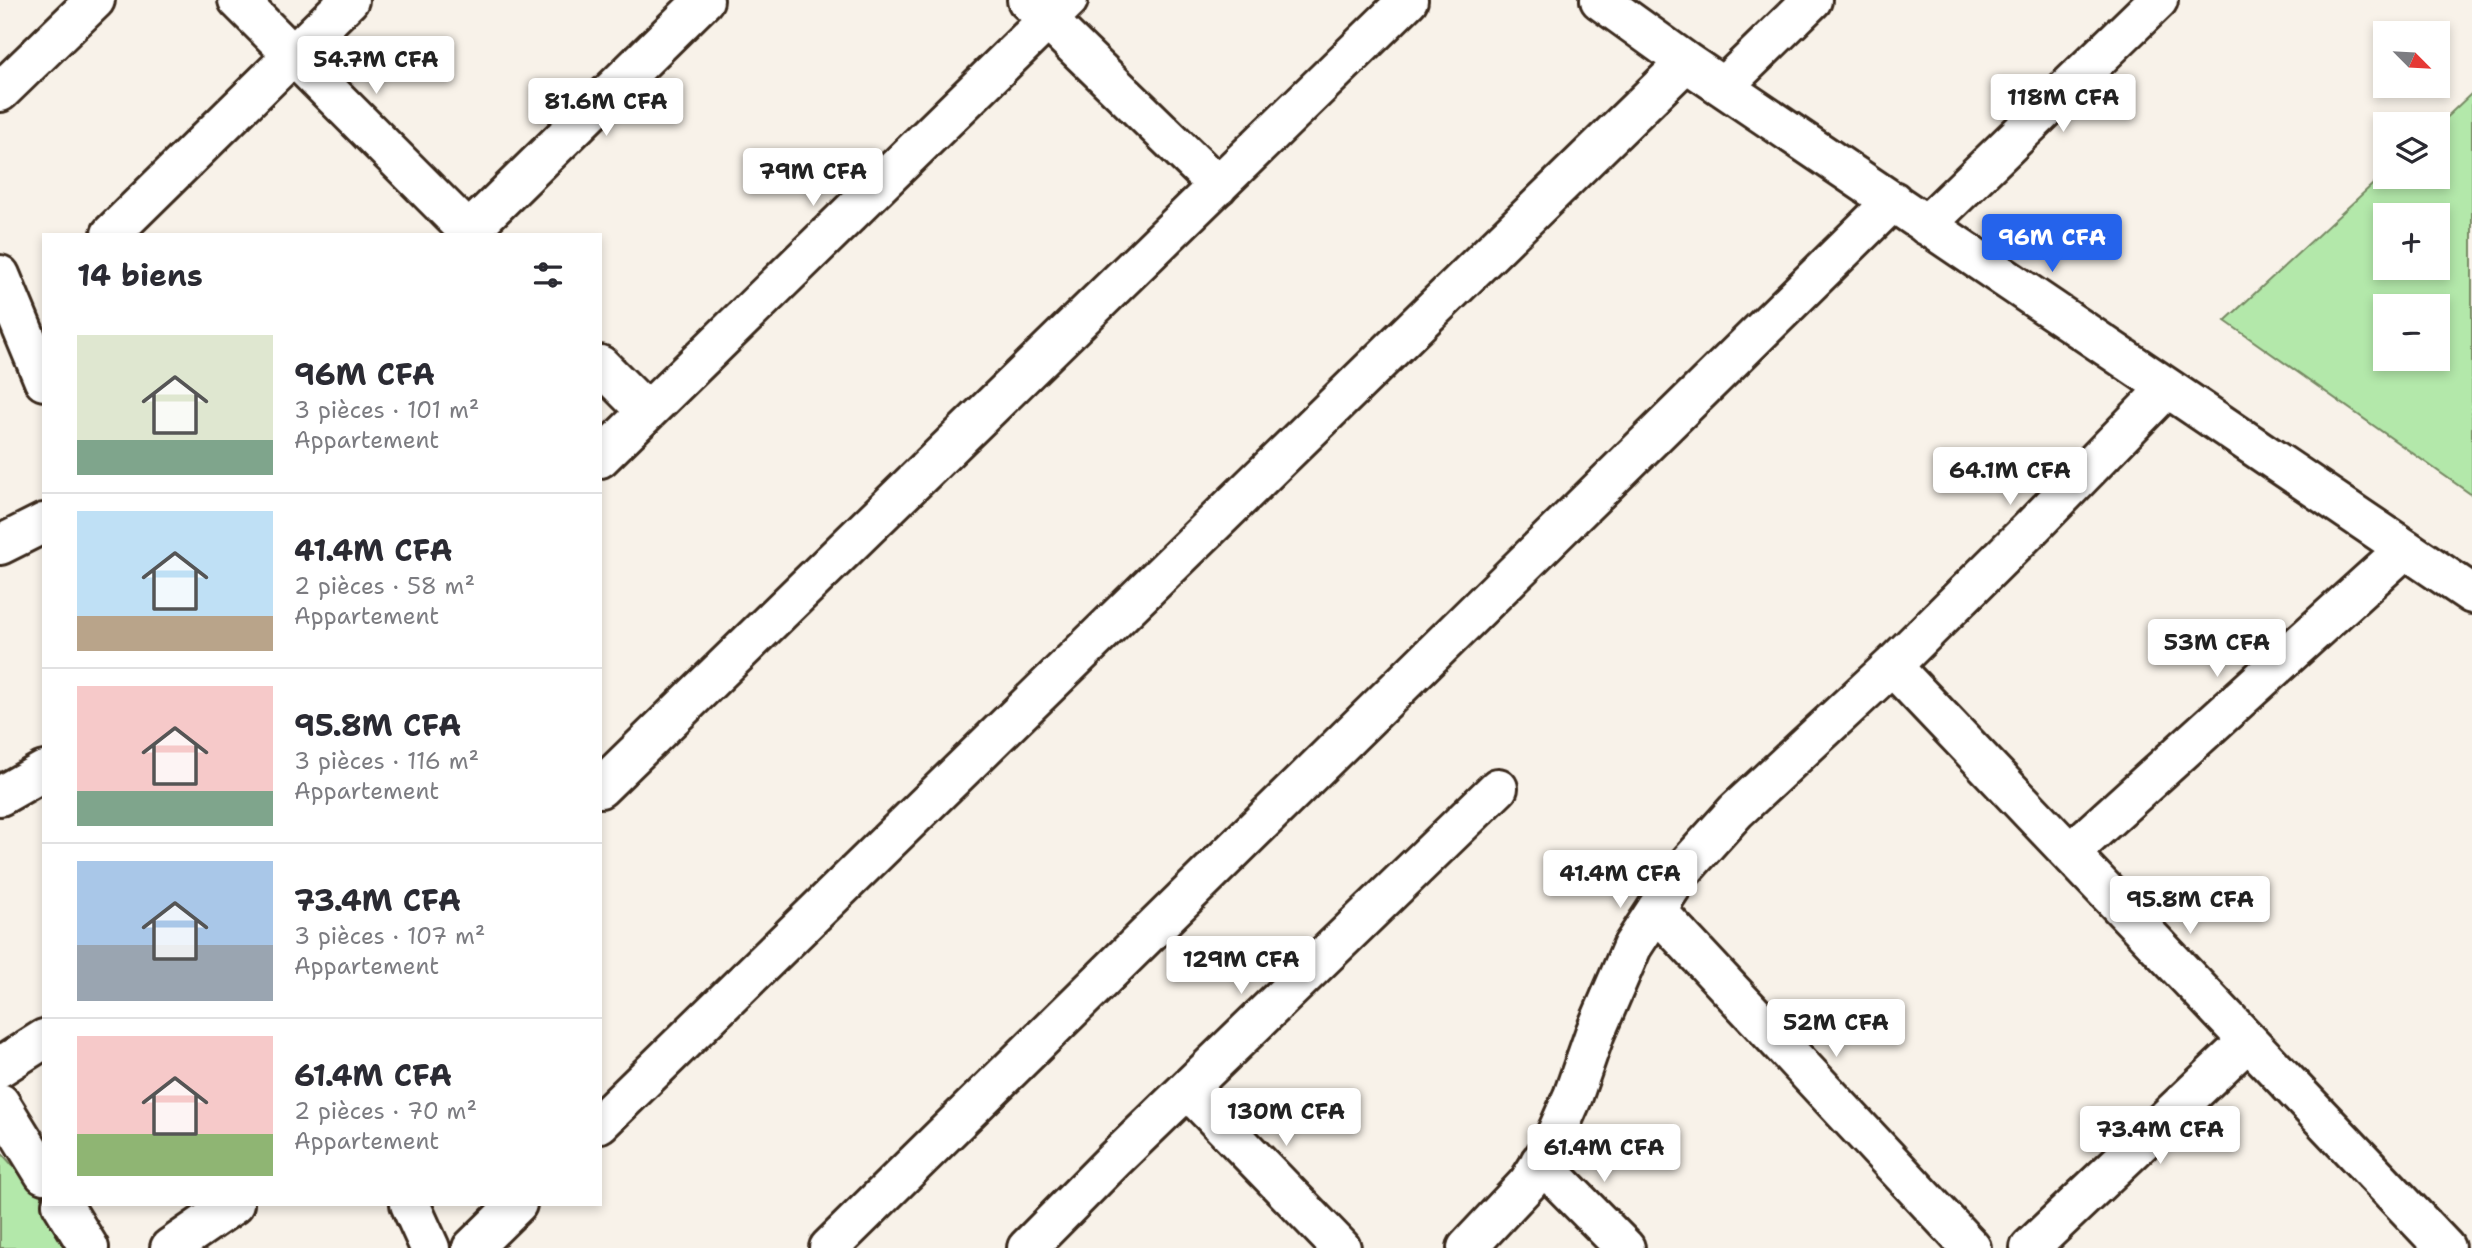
<!DOCTYPE html>
<html lang="fr">
<meta charset="utf-8">
<style>
:root{--surface:#fff;--page:#f7f7f7;--text:#2b2b33;--muted:#7c7c81;--line:#e1e1e2;--accent:#2563eb}
body{margin:0;font-family:"Shantell Sans",sans-serif;background:var(--page);color:var(--text);height:100vh;display:flex;flex-direction:column;font-size:26px;white-space:nowrap}
*{box-sizing:border-box;margin:0}
p{font-size:23px;color:var(--muted)}
.icon{flex:none;width:38px;height:38px;fill:none;stroke:currentColor;stroke-width:2;stroke-linecap:round;stroke-linejoin:round}
.map{position:relative;flex:1;overflow:hidden}
.details{position:absolute;left:42px;top:233px;width:560px;height:973px;display:flex;flex-direction:column;background:var(--surface);border-radius:0px;box-shadow:0 4px 10px #0003}
.details>*{flex:none}
.needle{width:46px;rotate:114deg}
.tools{position:absolute;left:2373px;top:21px;display:grid;gap:14px}
.tools a{display:grid;place-items:center;width:77px;height:77px;border-radius:0px;background:var(--surface);box-shadow:0 4px 10px #0003;font-size:35px}
.price{position:absolute;translate:-50% -60px;padding:0 16px;border-radius:7px;background:#fff;color:#222;font-size:23px;line-height:46px;filter:drop-shadow(0 2px 4px #0008)}
.price::after{content:'';position:absolute;left:50%;top:42px;width:21px;height:16px;margin-left:-10px;background:inherit;clip-path:polygon(0 0,100% 0,50% 100%)}
.price.selected{background:var(--accent);color:#fff}
ul{padding:0;list-style:none}
li{display:flex;align-items:center;gap:21px;height:175px;padding:0 35px}
li+li{border-top:2px solid var(--line)}
li span{display:grid;place-items:center;flex:none;width:196px;height:140px;border-radius:0px;color:#555}
li>.icon{margin-inline-start:auto}
span .icon{width:84px;height:84px;fill:#fffc;stroke-width:1}
li b{font-size:30px}
h2{display:flex;justify-content:space-between;align-items:center;height:84px;padding:0 35px;font-size:30px}
.map>svg:first-child{display:block}
.green{fill:#b3e8aa;stroke:#778964;stroke-width:2;fill-rule:evenodd}
.lines{fill:none;stroke-linecap:round;stroke-linejoin:round}
.minor-casing{stroke:#3b2a1e;stroke-width:44}
.minor{stroke:#fff;stroke-width:38}
</style>
<div class="map">
<svg width="2472" height="1248" viewBox="0 0 2472 1248">
<rect width="100%" height="100%" fill="#f8f2e9"/>
<filter id="ink" filterUnits="userSpaceOnUse"><feTurbulence type="fractalNoise" baseFrequency=".0143" numOctaves="2"/><feDisplacementMap in="SourceGraphic" scale="14" xChannelSelector="R" yChannelSelector="G"/><feConvolveMatrix kernelMatrix="1 2 1 2 8 2 1 2 1" color-interpolation-filters="sRGB"/></filter>
<g filter="url(#ink)">
<path class="green" d="M2472,93V495L2225,321L2385,173V177H2438V125ZM2385,215H2438V268H2385ZM2385,306H2438V359H2385Z
M0,1151L18,1172L44,1190V1204L94,1248H0Z"/>
<g class="lines">
<defs>
<path id="minor" d="M238,0L471,234
M1027,0L1218,186
M1600,0L1686,62L2472,594
M1723,87L1812,0
M0,92L95,0
M1926,225L2158,0
M111,234L349,0
M466,234L704,0
M0,275L44,381
M600,365L647,412
M600,458L1068,0
M0,545L44,523
M1892,666L2445,1248
M600,788L1408,0
M0,796L44,771
M2070,853L2405,549
M1656,910L1971,1248
M0,1067L44,1039
M1188,1090L1341,1248
M0,1103L44,1174
M600,1123L1686,62
M1540,1162L1625,1248
M62,1204L89,1248
M410,1204L430,1248
M170,1248L234,1204
M472,1248L517,1204
M829,1248L1893,201
M1027,1248L1114,1160L1498,788
M1467,1248L1528,1183L1550,1148L1573,1096L1595,1033L1632,947L1681,872L1736,811L1892,666L2031,528L2167,388
M2030,1248L2248,1041"/>
</defs>
<use href="#minor" class="minor-casing"/>
<use href="#minor" class="minor"/>
</g>
</g>
</svg>
<div class="tools">
<a><svg class="needle" viewBox="-14 -14 28 28"><path d="M0-13l5 13h-10z" fill="#e53935"/><path d="M0 13l5-13h-10z" fill="#7c7c81"/></svg></a>
<a><svg class="icon" aria-label="layers" viewBox="0 0 24 24"><path d="M12 4l9 5-9 5-9-5zM3 14l9 5 9-5"/></svg></a>
<a>+</a>
<a>−</a>
</div>
<b class="price" style="left:376px;top:96px">54.7M CFA</b>
<b class="price" style="left:2063px;top:134px">118M CFA</b>
<b class="price" style="left:606px;top:138px">81.6M CFA</b>
<b class="price" style="left:813px;top:208px">79M CFA</b>
<b class="price selected" style="left:2052px;top:274px">96M CFA</b>
<b class="price" style="left:2010px;top:507px">64.1M CFA</b>
<b class="price" style="left:2217px;top:679px">53M CFA</b>
<b class="price" style="left:1620px;top:910px">41.4M CFA</b>
<b class="price" style="left:2190px;top:936px">95.8M CFA</b>
<b class="price" style="left:1241px;top:996px">129M CFA</b>
<b class="price" style="left:1836px;top:1059px">52M CFA</b>
<b class="price" style="left:1286px;top:1148px">130M CFA</b>
<b class="price" style="left:2160px;top:1166px">73.4M CFA</b>
<b class="price" style="left:1604px;top:1184px">61.4M CFA</b>
<section class="details">
<h2>14 biens<svg class="icon" aria-label="filters" viewBox="0 0 24 24"><path d="M4 7h16M4 17h16"/><circle cx="9" cy="7" r="2"/><circle cx="15" cy="17" r="2"/></svg></h2>
<ul>
<li><span style="background:linear-gradient(#dfe7d0 75%,#7fa58c 0)"><svg class="icon" aria-label="home" viewBox="0 0 24 24"><path d="M3 11l9-7 9 7M6 9v11h12V9"/></svg></span><div><b>96M CFA</b><p>3 pièces · 101 m²</p><p>Appartement</p></div></li>
<li><span style="background:linear-gradient(#bfe0f5 75%,#b9a48a 0)"><svg class="icon" aria-label="home" viewBox="0 0 24 24"><path d="M3 11l9-7 9 7M6 9v11h12V9"/></svg></span><div><b>41.4M CFA</b><p>2 pièces · 58 m²</p><p>Appartement</p></div></li>
<li><span style="background:linear-gradient(#f6c9c9 75%,#7fa58c 0)"><svg class="icon" aria-label="home" viewBox="0 0 24 24"><path d="M3 11l9-7 9 7M6 9v11h12V9"/></svg></span><div><b>95.8M CFA</b><p>3 pièces · 116 m²</p><p>Appartement</p></div></li>
<li><span style="background:linear-gradient(#a9c7e8 60%,#9aa5b1 0)"><svg class="icon" aria-label="home" viewBox="0 0 24 24"><path d="M3 11l9-7 9 7M6 9v11h12V9"/></svg></span><div><b>73.4M CFA</b><p>3 pièces · 107 m²</p><p>Appartement</p></div></li>
<li><span style="background:linear-gradient(#f6c9c9 70%,#8fb573 0)"><svg class="icon" aria-label="home" viewBox="0 0 24 24"><path d="M3 11l9-7 9 7M6 9v11h12V9"/></svg></span><div><b>61.4M CFA</b><p>2 pièces · 70 m²</p><p>Appartement</p></div></li>
</ul>
</section>
</div>
